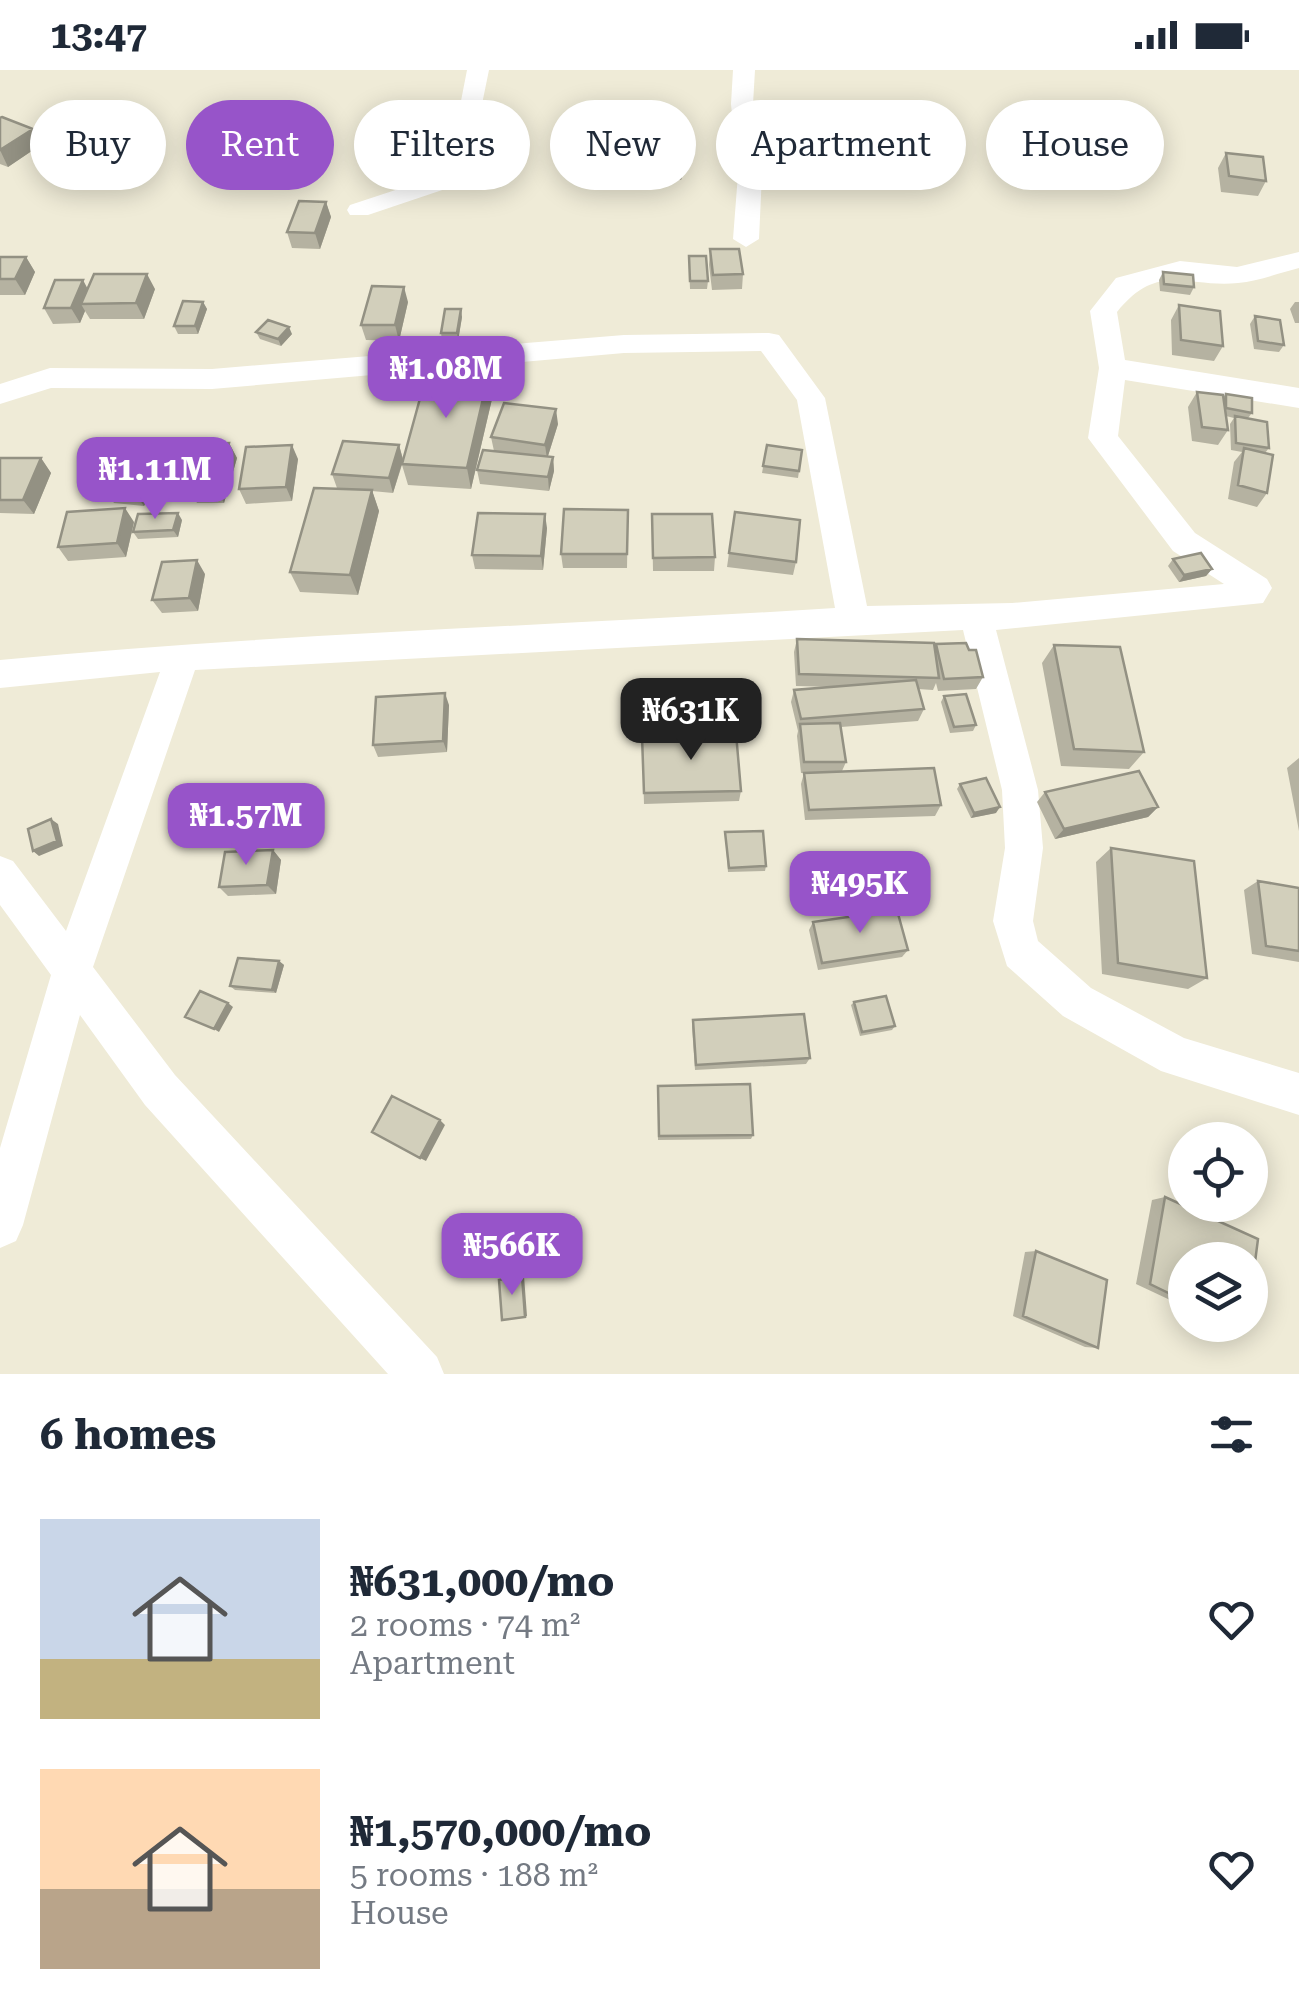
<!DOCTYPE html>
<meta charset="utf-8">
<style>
:root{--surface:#fff;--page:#f2f2f3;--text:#1f2937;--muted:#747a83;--accent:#9754c9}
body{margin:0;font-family:"Roboto Serif",serif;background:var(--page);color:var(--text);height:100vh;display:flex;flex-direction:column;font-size:38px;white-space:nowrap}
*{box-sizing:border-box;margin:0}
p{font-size:32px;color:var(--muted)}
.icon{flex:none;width:55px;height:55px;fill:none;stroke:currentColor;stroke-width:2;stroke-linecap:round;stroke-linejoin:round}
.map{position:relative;height:1304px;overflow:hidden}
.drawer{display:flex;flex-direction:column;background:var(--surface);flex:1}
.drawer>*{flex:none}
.guide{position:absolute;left:30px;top:30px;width:1240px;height:90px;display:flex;gap:20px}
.buttons{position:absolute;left:1168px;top:1052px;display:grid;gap:20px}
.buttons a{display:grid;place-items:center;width:100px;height:100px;border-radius:50%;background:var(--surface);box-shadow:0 5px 25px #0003;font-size:50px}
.price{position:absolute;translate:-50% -85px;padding:0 22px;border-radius:20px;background:var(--accent);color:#fff;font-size:32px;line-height:65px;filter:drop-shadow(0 2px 5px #0008)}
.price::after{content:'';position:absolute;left:50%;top:60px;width:30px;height:22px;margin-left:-15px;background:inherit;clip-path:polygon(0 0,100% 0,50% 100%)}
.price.selected{background:#222;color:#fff}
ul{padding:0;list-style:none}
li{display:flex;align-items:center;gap:30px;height:250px;padding:0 40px}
li span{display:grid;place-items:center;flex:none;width:280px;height:200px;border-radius:0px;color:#555}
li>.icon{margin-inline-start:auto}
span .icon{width:120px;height:120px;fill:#fffc;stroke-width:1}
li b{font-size:42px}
h2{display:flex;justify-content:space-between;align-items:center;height:120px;padding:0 40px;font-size:42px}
.pill{padding:0 35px;border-radius:45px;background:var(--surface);box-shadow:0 5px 25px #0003;font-size:35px;line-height:90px}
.pill.selected{background:var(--accent);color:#fff}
.status{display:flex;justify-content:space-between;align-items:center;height:70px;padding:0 50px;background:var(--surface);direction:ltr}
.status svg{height:28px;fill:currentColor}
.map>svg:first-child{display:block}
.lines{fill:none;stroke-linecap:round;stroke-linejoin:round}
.minor{fill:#fff;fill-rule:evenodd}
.wall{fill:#b5b2a1}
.shaded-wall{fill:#939183}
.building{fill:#d2cfbb;stroke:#939183;stroke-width:2.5}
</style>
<div class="status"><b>13:47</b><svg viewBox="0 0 49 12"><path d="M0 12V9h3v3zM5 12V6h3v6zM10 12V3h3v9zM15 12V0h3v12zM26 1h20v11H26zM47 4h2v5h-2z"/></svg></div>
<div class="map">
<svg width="1299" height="1304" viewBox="0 0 1299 1304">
<rect width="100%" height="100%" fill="#efebd7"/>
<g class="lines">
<path class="minor" d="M467,0H489L466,112L368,145H350L347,140L350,135L447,103Z
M733,0H755L753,34L762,104L759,169L746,177L733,169L738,104L731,34Z
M1299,182V198C1279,203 1258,211 1238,213C1186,218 1158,191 1117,242L1125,290L1299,318V338L1125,310L1118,366L1195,463L1267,509L1272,518L1263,533L996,560L1038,720L1043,778L1033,851L1038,871L1091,918L1184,968L1299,1003V1045L1161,1001L1063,946L1007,896L993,851L1005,778L1002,720L963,560L195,600L93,897L175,1005L437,1287L444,1304H388L145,1035L80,945L23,1155L16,1171L0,1178V1078L51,905L0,835V786L13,791L66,861L160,602L0,618V590C277,563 557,556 835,538L797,330L761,281L624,283L212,319L51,318L0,334V314L50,298L212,299L624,265L769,263L779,265L825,328L867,536L1012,533L1224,514L1173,481L1088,368L1099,298L1090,241L1116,208L1180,191L1237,197Z"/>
</g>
<path class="wall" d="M0,48L42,74L8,97L0,94Z
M686,78L685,94L681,110L630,105V90Z
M1226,83L1266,111L1258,126L1221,122L1218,98Z
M326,132L331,147L320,179L292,178L287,162Z
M710,179L743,204L742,219L712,220L709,195Z
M0,187H26L35,202L25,225H0Z
M689,193L708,211L707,219H690Z
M1163,202L1194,217L1190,225L1160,221L1159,210Z
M88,218L155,219L144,249H90L85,241L80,253L53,254L44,238Z
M203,232L207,239L198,264H178L174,256Z
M408,232L399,271L366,270L361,255Z
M1295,232H1299V253H1295L1290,239Z
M1179,235L1223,276L1214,291L1172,285L1171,250Z
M1255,246L1284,275L1279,282L1254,279L1250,254Z
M462,247L458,271L442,270L441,263Z
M256,262L292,264L281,276L260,269Z
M488,307L492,329L471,419L408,415L402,395L393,423L372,421L379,441L358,525L300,522L290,502L337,418L332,404L399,375L403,389Z
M1197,322L1223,327L1226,324L1252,343L1248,348L1269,378L1265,383L1267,423L1257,437L1228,429L1234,392L1242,382L1231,380L1230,354L1234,348L1226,346L1228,360L1218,375L1192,371L1188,337Z
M558,354L548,386L553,387L554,401L549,421L480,414L477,400L494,381L491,367Z
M229,373L237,388L224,433H197L189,419Z
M767,375L802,380L798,408L762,403Z
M0,388H41L51,403L34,444L0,443Z
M298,389L292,431L246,434L239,419Z
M154,416L144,436L114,433L109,426Z
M628,440L627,498H563L561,484Z
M652,444L715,487L714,501H653Z
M182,450L178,467L138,469L133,462Z
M134,452L126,487L68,491L58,477Z
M547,458L543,500L475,499L472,485Z
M729,483L796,492L793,505L727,497Z
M1173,489L1212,499L1206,506L1179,512L1168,496Z
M205,504L198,541L162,543L152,530Z
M797,569L935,577L936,574L969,580L983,607L976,619L938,621L936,613L933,620L918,619L924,639L918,651L841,657L846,692L842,701L941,735L935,746L805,750L801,714L804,703H801L797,666L798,661L791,632L794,620L833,617L796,616L794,582Z
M1054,575L1144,682L1129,699L1061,696L1042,593Z
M944,626L976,655L973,661L950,663L941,632Z
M449,635L447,682L378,687L373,675Z
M642,666L741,721L739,731L644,734Z
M1299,688V761L1287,698Z
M960,714L996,743L971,748L957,719Z
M1045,722L1158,737L1148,747L1055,769L1037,732Z
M725,762L766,796L765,801L728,802Z
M1111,778L1207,908L1188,919L1102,904L1096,792Z
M273,780L281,790L276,824L228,826L219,817Z
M1258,811L1299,818V892L1252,884L1244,820Z
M813,852L908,880L902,887L818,900L809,860Z
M279,891L284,895L276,923L235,920L230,916Z
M854,932L895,956L892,960L860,966L851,935Z
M693,950L810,988L806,994L695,1000L692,957Z
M658,1016L753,1065L751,1069L658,1070Z
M1165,1127L1185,1190V1237L1136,1214L1152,1130Z
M1036,1181L1098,1278L1085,1277L1013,1246L1025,1182Z
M1223,1255H1247L1246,1259L1230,1258Z"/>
<path class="shaded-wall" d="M33,59L42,74L8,97L0,80Z
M686,78L685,94L681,110V95Z
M326,132L331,147L320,179L315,163Z
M26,187L35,202L25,225L15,209Z
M147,204L155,219L144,249L136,233Z
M83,210L91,225L81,234L85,241L80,253L71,238Z
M404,217L408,232L399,271L395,255Z
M203,232L207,239L198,264L195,256Z
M461,239L462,247L458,271L457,263Z
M289,257L292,264L281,276L278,269Z
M488,307L492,329L471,419L467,398Z
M556,339L558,354L547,389L545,375Z
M229,373L237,388L224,433L217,419Z
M292,375L298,389L292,431L286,417Z
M399,375L403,390L393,423L389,408Z
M553,387L554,401L549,421L548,407Z
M41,388L51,403L34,444L23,430Z
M150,408L154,416L144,436L139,429Z
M372,420L379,441L358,525L350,505Z
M125,438L134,452L126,487L117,473Z
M178,443L182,450L178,467L173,460Z
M545,444L547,458L543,500L541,486Z
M197,490L205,504L198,541L189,528Z
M1212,499L1206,506L1179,512L1184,505Z
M445,623L449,635L447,682L443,671Z
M1000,737L996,743L971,748L974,743Z
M1158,737L1148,747L1055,769L1064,759Z
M51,749L58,754L63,776L39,786L33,781Z
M273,780L281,790L276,824L267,815Z
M279,891L284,895L276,923L272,920Z
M228,933L233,937L219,962L214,959Z
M440,1050L445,1055L426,1091L420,1088Z
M522,1206H524L527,1246L525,1247Z"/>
<path class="building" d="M2,47L33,59L0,80V48Z
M635,73L686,78L681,95L630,90Z
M1226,83L1263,87L1266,111L1229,106Z
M299,131L326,132L315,163L287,162Z
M710,179H739L743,204L713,205Z
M689,186H706L708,211H690Z
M0,187H26L15,209H0Z
M1163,202L1193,205L1194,217L1164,214Z
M94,204H147L136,233L81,234Z
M55,210H83L71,238H44Z
M372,216L404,217L395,255H361Z
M183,231L203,232L195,256H174Z
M1179,235L1220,241L1223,276L1181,270Z
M445,239H461L457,263H441Z
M1255,246L1280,250L1284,275L1258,271Z
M268,250L289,257L278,269L256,262Z
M427,303L488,307L467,398L402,394Z
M1197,322L1223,325L1228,360L1202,357Z
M1226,324L1252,328V343L1226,338Z
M504,333L556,339L545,375L491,367Z
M1235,346L1267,352L1269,378L1236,373Z
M343,371L399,375L389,408L332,404Z
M229,373L217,419H189L203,374Z
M292,375L286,417L239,419L246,377Z
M767,375L802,380L799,401L763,396Z
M1244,378L1273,385L1267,423L1238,415Z
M483,380L553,387L548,407L477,400Z
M0,388H41L23,430H0Z
M120,405L150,408L139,429L109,426Z
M314,418L372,420L350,505L290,502Z
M125,438L117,473L58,477L67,442Z
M564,439L628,440L627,484H561Z
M735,442L800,450L796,492L729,483Z
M178,443L173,460L133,462L138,444Z
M478,443L545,444L541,486L472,485Z
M652,444H712L715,487L653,488Z
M1201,483L1212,499L1184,505L1173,489Z
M197,490L189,528L152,530L162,492Z
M797,569L934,573L939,608L799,604Z
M966,573L969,580H976L983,607L944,609L936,574Z
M1054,575L1120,577L1144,682L1074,679Z
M916,610L924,639L801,649L794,620Z
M445,623L443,671L373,675L376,627Z
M966,624L976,655L954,657L944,626Z
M840,653L846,692H804L800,654Z
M736,663L741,721L644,723L642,666Z
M934,698L941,735L809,740L804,703Z
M1139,701L1158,737L1064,759L1045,722Z
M986,708L1000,737L974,743L960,714Z
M51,749L57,771L33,781L28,759Z
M763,761L766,796L729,798L725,762Z
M1111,778L1194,791L1207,908L1118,893Z
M273,780L267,815L219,817L225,782Z
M1258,811L1299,818V881L1266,876Z
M897,840L908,880L822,893L813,852Z
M238,888L279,891L272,920L230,916Z
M200,921L228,933L214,959L185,947Z
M886,926L895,956L862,962L854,932Z
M804,944L810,988L696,995L693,950Z
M750,1014L753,1065L659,1066L658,1016Z
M392,1026L440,1050L420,1088L372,1062Z
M1165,1127L1258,1169L1250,1231V1190H1185V1231L1150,1214Z
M1036,1181L1107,1210L1098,1278L1023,1246Z
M522,1206L525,1247L502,1250L499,1210Z"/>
</svg>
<div class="buttons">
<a><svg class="icon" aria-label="locate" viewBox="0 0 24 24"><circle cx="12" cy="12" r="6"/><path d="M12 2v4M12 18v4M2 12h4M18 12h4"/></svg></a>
<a><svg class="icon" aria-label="layers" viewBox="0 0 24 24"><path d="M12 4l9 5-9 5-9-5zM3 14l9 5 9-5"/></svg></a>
</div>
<b class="price" style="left:446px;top:351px">₦1.08M</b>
<b class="price" style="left:155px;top:452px">₦1.11M</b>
<b class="price selected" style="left:691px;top:693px">₦631K</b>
<b class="price" style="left:246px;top:798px">₦1.57M</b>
<b class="price" style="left:860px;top:866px">₦495K</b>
<b class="price" style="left:512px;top:1228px">₦566K</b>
<div class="guide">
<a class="pill">Buy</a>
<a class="pill selected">Rent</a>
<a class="pill">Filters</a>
<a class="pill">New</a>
<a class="pill">Apartment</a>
<a class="pill">House</a>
</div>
</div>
<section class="drawer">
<h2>6 homes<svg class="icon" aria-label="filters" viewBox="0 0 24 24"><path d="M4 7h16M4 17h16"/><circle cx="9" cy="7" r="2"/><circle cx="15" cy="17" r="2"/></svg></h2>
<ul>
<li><span style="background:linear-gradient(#c9d6e8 70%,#c2b280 0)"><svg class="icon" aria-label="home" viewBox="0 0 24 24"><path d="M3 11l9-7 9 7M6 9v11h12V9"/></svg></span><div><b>₦631,000/mo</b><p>2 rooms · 74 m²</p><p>Apartment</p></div><svg class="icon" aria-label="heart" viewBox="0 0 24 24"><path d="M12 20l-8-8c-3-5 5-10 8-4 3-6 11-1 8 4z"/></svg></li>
<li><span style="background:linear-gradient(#ffd9b3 60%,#b9a48a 0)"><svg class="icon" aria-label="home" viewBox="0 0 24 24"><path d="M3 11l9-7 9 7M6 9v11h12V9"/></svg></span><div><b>₦1,570,000/mo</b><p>5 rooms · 188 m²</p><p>House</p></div><svg class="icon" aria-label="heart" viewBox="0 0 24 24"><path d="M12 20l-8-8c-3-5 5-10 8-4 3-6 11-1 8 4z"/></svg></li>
</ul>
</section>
